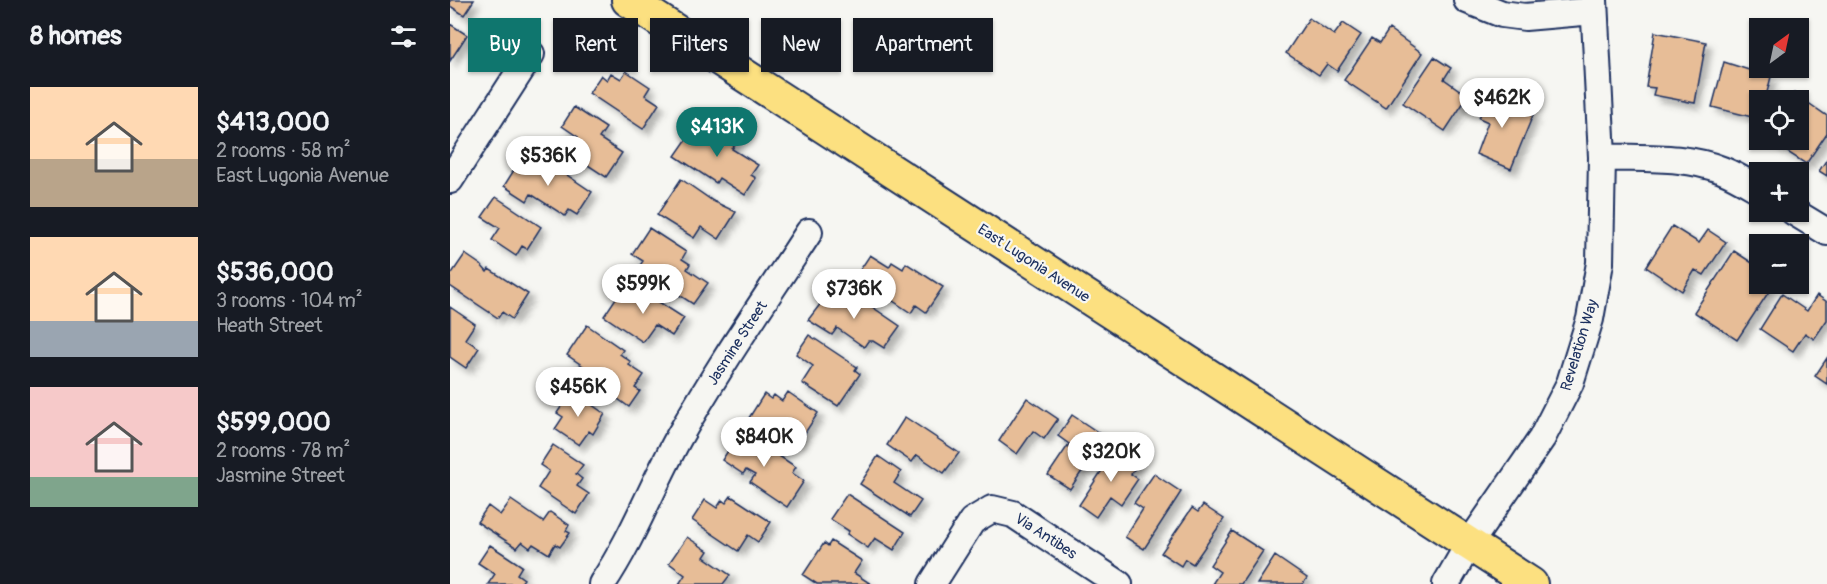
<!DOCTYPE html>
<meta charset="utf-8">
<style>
:root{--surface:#171b24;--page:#20242c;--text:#f1f3f6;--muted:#9ea1a6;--accent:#0f766e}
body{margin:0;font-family:Pangolin,sans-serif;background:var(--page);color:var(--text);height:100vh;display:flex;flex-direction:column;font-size:22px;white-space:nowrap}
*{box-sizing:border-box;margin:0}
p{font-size:20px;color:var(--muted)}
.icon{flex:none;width:33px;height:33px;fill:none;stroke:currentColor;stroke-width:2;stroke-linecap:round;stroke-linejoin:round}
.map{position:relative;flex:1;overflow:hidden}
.details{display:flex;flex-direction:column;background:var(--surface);width:450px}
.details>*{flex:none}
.guide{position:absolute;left:18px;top:18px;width:570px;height:54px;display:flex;gap:12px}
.needle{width:39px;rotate:33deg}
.fabs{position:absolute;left:1299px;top:18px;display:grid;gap:12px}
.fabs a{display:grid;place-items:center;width:60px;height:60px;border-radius:0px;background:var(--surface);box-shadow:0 2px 4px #0004;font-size:30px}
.price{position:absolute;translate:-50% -51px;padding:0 14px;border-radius:21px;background:#fff;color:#222;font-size:20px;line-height:39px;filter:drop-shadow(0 2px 3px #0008)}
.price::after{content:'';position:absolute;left:50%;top:36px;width:18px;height:14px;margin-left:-9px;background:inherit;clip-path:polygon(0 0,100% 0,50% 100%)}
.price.selected{background:var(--accent);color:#fff}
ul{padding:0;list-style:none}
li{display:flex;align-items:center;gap:18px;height:150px;padding:0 30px}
li span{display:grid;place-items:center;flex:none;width:168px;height:120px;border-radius:0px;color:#555}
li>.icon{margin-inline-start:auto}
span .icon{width:72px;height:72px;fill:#fffc;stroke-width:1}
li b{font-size:26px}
h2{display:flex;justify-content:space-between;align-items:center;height:72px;padding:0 30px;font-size:26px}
.tag{padding:0 21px;border-radius:0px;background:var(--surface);box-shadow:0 2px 4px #0004;font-size:21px;line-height:54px}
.tag.selected{background:var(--accent);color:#fff}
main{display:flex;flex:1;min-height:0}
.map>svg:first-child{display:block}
.building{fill:#e7bd97;stroke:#1b2f5e;stroke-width:1.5;filter:url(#shadow)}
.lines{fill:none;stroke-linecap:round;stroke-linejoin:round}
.minor-casing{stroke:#1b2f5e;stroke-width:30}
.major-casing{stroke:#1b2f5e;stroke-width:36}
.minor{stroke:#f6f6f2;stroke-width:26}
.major{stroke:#fce080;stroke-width:32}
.labels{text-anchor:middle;stroke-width:4.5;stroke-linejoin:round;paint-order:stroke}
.street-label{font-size:15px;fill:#1b2f5e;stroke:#f6f6f2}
</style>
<main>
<section class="details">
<h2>8 homes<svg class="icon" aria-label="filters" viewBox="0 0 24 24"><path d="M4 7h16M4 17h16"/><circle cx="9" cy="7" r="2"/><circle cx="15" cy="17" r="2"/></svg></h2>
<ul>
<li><span style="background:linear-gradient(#ffd9b3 60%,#b9a48a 0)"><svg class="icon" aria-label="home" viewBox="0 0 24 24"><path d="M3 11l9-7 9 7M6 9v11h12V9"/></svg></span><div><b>$413,000</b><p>2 rooms · 58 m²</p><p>East Lugonia Avenue</p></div></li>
<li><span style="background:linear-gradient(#ffd9b3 70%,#9aa5b1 0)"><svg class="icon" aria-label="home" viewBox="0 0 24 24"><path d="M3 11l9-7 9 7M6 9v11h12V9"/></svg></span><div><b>$536,000</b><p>3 rooms · 104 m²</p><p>Heath Street</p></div></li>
<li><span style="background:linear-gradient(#f6c9c9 75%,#7fa58c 0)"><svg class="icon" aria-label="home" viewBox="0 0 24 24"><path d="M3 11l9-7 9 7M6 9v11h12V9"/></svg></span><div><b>$599,000</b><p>2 rooms · 78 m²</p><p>Jasmine Street</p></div></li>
</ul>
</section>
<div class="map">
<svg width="1377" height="584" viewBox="0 0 1377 584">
<defs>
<filter id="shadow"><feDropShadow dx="5.5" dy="5.5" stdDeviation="3" flood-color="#0004"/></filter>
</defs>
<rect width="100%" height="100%" fill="#f6f6f2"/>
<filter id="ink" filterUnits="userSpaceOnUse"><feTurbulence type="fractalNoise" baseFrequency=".0167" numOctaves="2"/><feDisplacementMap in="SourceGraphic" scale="12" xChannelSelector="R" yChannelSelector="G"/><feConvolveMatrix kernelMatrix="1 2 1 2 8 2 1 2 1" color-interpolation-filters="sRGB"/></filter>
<g filter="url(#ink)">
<path class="building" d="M0,0H24L14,15L0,6Z
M859,18L884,35L893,23L911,35L887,71L877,64L869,75L836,53Z
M0,24L17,35L0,61Z
M939,29L972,53L936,108L894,80L922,38L930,43Z
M1205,32L1256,42L1245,103L1203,95L1205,88L1196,87Z
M984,57L1001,68L994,79L1018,96L995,131L953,103Z
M1274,62L1321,77L1315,100H1310V119L1262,107Z
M176,71L200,87L195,95L209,104L193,129L139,93L151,75L157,80L161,73L171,79Z
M1042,85L1060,92L1055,104L1083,115L1061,169L1026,154L1038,122L1029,118Z
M1344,93L1377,116V133L1356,164L1319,140H1348V100H1339Z
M124,107L156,128L149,138L172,153L156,177L118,152L128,137L112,126Z
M250,120L286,143L282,149L308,165L301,175L306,178L295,195L269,178L266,183L225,156Z
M74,154L101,172L105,167L142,192L127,215L119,210L115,216L81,194L77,201L54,186Z
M1377,159V176L1369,171Z
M231,179L263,201L286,212L269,239L251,227L244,238L207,215Z
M46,197L91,227L77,249L72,246L66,256L42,240L50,228L32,217Z
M1222,226L1249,243L1258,230L1276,242L1254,275L1245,270L1232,291L1196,267Z
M199,228L236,252L232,259L240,264L237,269L258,283L243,304L188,268L193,261L182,254Z
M1284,251L1310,268L1309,283L1320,290L1287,340L1244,312Z
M15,254L31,265L37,272L39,269L78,294L62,319L52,312L48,318L0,286V276Z
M420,255L439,267L442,262L453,269L456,263L493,287L476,312L466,305L461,313L406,276Z
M187,288L234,318L222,336L205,325L193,342L154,316L168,295L175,300L177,296L181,298Z
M381,290L396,300L398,297L409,305L412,300L450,326L434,348L423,341H418L414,347L387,328L382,335L358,320Z
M1332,294L1357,311L1367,295L1377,302V320L1364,339L1355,333L1343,351L1310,329Z
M0,307L25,324L15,339L29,348L16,368L0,357Z
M137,325L173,350L170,354L181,362L179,365L194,375L185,388L190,391L179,407L157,391L161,385L117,355Z
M359,335L407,367L405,370L410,374L388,406L352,383L363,366L346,354Z
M1377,358V384L1365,376Z
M122,391L155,414L143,434L139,431L129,445L105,429L113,417L107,413Z
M338,392L368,413L349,442L323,425L317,434L297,421L314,394L321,399L324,395L332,401Z
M577,398L608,419L594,439L583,431L567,454L549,441Z
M622,415L655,437L620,489L598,475L619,444L608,436Z
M455,417L509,453L494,473L467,455L462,462L437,445Z
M291,431L346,467L342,473L354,481L337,507L300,482L305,475L296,470L293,474L272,460Z
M103,445L133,465L126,474L132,479L127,486L139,494L126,514L88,488L99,471L90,465Z
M666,449L688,464L681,474L688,479L671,504L660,496L646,517L629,505Z
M428,456L451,472L444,483L471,501L460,517L410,484Z
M704,474L731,492L694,549L675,537L693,509L684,503Z
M397,494L455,532L444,550L425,538L418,548L397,534L399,531L380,519Z
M281,496L321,522L308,542L298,535L288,551L242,520L255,500L267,508L272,500L276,503Z
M61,500L93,522L100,512L119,525L116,531L120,533L110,547L105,544L99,554L83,544L80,548L72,542L67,548L27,522L38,506L50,515Z
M753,505L774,519L743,564L735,559L731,566L711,553L742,508L748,512Z
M782,531L813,551L791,584H762L770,572L760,565Z
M237,537L258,551L254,557L280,575L273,584H229L235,575L219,563Z
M381,541L412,561L404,573L421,584H367L353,575L374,543L378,546Z
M40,545L72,566L67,574L74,579L70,584H38L45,574L28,563Z
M825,556L857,578L853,584H807Z"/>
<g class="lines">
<defs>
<path id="minor" d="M1017,0L1052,14L1075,17L1144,11
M1152,157C1191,159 1235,155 1272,170C1285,175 1298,183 1310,190
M0,180L81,54
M1344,212L1377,232
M152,584C183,538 202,486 229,437C268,367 315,300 359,232
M482,584L522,521L542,509L563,514L669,584
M996,584L1019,544L1092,438L1120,383L1140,319L1150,263L1152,157L1144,0"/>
<path id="major" d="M178,0L1081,584"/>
</defs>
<use href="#minor" class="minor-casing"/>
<use href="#major" class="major-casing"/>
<use href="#minor" class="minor"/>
<use href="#major" class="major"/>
</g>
</g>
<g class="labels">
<g class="street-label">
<text transform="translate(584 263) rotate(33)" y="5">East Lugonia Avenue</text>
<text transform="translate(287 343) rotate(-57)" y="5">Jasmine Street</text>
<text transform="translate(1129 345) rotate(-73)" y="5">Revelation Way</text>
<text transform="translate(596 536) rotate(33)" y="5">Via Antibes</text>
</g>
</g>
</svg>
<div class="fabs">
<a><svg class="needle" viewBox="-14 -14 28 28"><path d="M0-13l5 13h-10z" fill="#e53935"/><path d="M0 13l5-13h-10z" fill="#9ea1a6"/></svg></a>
<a><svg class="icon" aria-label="locate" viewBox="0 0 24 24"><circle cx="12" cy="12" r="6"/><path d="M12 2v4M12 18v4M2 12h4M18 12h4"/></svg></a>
<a>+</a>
<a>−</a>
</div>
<b class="price" style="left:1052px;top:129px">$462K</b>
<b class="price selected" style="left:267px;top:158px">$413K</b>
<b class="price" style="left:98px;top:187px">$536K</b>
<b class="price" style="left:193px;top:315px">$599K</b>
<b class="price" style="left:404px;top:320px">$736K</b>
<b class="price" style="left:128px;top:418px">$456K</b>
<b class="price" style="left:314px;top:468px">$840K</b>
<b class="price" style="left:661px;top:483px">$320K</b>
<div class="guide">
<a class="tag selected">Buy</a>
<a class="tag">Rent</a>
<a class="tag">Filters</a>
<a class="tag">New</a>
<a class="tag">Apartment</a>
</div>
</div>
</main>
